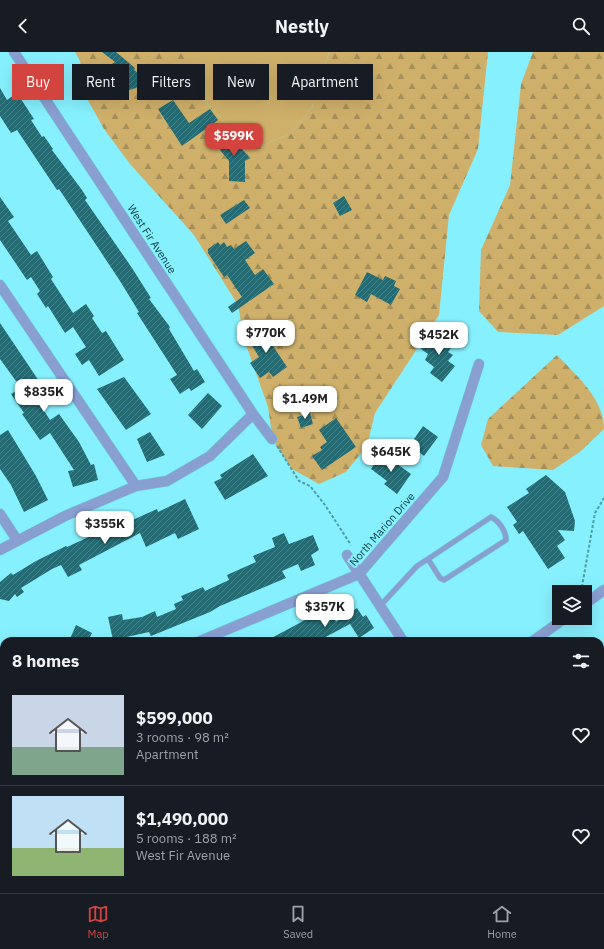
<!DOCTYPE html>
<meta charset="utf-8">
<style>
:root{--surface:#171b24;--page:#242831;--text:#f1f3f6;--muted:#9ea1a6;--line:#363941;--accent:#d3443e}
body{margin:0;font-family:"IBM Plex Sans",sans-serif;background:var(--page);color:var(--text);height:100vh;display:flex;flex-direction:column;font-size:15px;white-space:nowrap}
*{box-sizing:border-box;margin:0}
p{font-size:13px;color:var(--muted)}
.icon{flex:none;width:22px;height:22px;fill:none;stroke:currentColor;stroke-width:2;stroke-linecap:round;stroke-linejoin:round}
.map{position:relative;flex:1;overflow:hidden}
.side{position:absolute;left:0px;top:585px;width:604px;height:256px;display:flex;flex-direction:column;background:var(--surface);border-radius:12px 12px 0 0;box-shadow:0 4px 16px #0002}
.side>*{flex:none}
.hud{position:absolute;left:12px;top:12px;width:400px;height:36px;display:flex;gap:8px}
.buttons{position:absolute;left:552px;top:533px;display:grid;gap:8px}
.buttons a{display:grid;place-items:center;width:40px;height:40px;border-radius:0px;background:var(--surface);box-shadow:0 4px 16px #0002;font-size:20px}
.price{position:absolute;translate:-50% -34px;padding:0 9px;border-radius:8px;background:#fff;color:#222;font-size:13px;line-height:26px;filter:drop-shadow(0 1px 2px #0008)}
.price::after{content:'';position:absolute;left:50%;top:24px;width:12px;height:9px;margin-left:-6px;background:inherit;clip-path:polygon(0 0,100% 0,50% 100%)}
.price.active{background:var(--accent);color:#fff}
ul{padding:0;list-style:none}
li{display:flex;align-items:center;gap:12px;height:100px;padding:0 12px}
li+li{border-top:1px solid var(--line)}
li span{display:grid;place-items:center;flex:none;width:112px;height:80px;border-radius:0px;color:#555}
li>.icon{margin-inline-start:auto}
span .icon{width:48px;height:48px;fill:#fffc;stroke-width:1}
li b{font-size:17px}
h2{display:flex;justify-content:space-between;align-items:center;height:48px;padding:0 12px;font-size:17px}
.pill{padding:0 14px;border-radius:0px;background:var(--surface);box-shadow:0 4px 16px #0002;font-size:14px;line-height:36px}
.pill.active{background:var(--accent);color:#fff}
header{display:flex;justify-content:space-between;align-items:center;height:52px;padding:0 12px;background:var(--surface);font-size:18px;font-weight:700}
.dock{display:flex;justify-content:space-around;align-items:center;height:56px;border-top:1px solid var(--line);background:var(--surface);font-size:11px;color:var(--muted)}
.dock a{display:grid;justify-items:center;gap:2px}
.dock .active{color:var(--accent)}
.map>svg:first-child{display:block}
.green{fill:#cfb06a}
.forest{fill:url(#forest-firs)}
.building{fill:url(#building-hatch)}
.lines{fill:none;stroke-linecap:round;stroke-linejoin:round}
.lane-casing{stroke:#6eccd8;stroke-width:6}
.street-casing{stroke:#6eccd8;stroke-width:11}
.path{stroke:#4d9ca6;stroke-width:2;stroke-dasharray:3 2;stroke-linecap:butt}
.lane{stroke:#899fd2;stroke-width:5}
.street{stroke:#899fd2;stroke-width:10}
.labels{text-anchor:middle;stroke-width:4;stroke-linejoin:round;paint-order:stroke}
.street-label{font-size:11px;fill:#0a3b40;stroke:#87f0fe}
</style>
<header><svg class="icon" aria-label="back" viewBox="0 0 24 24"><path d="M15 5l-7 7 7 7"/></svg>Nestly<svg class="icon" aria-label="search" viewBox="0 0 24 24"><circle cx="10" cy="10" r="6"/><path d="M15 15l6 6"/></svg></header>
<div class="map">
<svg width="604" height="841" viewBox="0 0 604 841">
<defs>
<pattern id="forest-firs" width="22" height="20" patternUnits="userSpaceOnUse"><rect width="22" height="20" fill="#cfb06a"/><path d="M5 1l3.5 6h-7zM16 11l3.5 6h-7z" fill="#a69059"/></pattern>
<pattern id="building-hatch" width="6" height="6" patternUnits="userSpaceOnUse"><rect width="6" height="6" fill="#246b73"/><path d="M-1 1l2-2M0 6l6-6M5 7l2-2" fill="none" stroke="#488188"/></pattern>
</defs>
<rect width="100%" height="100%" fill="#87f0fe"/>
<path class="green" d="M187,0H329L312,55L291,81L264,93L231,77L205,49L187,14Z"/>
<path class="forest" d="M75,0H187V14L205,49L231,77L264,93L291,81L312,55L329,0H488L478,97L449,163L439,263L375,361L367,394L346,420L319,432L292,417L273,389L268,355L244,287L238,253L194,183L130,112L104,77L85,43L80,9Z
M533,0H604V254L558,283L498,280L479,259L481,198L510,133L521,32Z
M557,303C577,324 604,347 604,377L581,399L553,418L493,414L481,393L488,367Z"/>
<path class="building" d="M102,0H116L135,16L134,18L138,21L137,23L143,27L136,36L129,38L128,33L118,25L103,34L98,26L88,32L81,20L91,14L96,22L115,10Z
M0,36L7,48L17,41L34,67L31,68L42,85L44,84L53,97L52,98L82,138L87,146L85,148L132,216L151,246L149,247L170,275L169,277L194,319L197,317L205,330L191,339L189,336L180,342L170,327L177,323L137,261L139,260L120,229L59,137L57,138L17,78L11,81L0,64Z
M173,48L189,71L210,57L218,68L182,94L158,57Z
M226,80L230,85L234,82L243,92L240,95L250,106L245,109V130L229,129V109L220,98L222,96L216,90Z
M344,144L352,158L340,164L333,151Z
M0,145L14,165L8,169L31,203L37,199L53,225L51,227L73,261L86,252L94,264L92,266L102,281L106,279L124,308L99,324L89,308L82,313L75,302L86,295L73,275L65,281L48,254L46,256L37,242L40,239L31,225L27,228L0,188Z
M244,148L250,156L226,172L220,163Z
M246,189L255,201L245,208L255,223L263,217L274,232L232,261L228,255L242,245L227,223L224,225L208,201V197L218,190L220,193L224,190L227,195L231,193L234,197Z
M367,220L383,228L385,224L396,229L394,234L400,237L391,253L371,242L367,250L355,243Z
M0,271L39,329L37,330L45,342L37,348L50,368L59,362L79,390L91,413L94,412L98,428L73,435L68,419L74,418L50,381L40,388L22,362L24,361L11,342L21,336L0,307Z
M266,273L274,285L269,288L287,315L273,325L269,320L260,326L250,311L259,305L247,285Z
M432,281L440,287L442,284L444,286L446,282L453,287L451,291L453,293L448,300L453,303L448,309L455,314L442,330L430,321L434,315L425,308L428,302L421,297Z
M124,325L151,362L126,378L97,337Z
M208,341L222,354L202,377L188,363Z
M310,361L313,372L301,376L297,365Z
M336,366L356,395L322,418L312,404L322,398L320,395L327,390L319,378Z
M423,374L438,385L424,404L410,393Z
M8,378L36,424L48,448L24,460L11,433L0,417V383Z
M150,380L165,403L147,410L137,387Z
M382,401L411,422L397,442L384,432L387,429L371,417Z
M253,402L268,424L225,448L214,430L222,426L220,423Z
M546,423L565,440L575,469L574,479L558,478L565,488L557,494L565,506L548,517L523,479L519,482L513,473L517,470L507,455L529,441L526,437Z
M185,447L199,477L178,487L175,481L146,495L140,481L79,513L82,518L68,525L61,513L52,517L21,536L24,540L17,545L15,542L9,549L0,547V530L11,521L13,523L36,509L66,494L67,495L119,471L125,469L126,471L157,457L158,460Z
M284,481L289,492L313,483L319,498L311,503L315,513L301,519L298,512L282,519L286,526L220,554L210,560L151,584L149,580L113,588L108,565L122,562L123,568L142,565L155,559L157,565L176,557L174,552L183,548L181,544L203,535L205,539L229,528L227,523L256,510L253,504L275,495L272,486Z
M357,556L363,565L366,563L374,576L359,586L350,572L318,589H266L320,560L325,568L333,564L336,570Z
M76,573L92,581L88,589H69Z"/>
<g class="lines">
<defs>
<path id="lane" d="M380,554L417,514L428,507L491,465C499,469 506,479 506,488L444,528L440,526L428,507
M21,841L27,837"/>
<path id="street" d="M14,0L253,362L272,387
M0,233L136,434
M0,462L17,488
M0,498L65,464L136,434L167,429L210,404L253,362
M347,503L403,589
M585,552L604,538
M200,589L359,522L443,425L479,312
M533,589L565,566
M0,716L4,722
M79,837L81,841
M567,837L570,841
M154,841L160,837
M431,841L435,837"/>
</defs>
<use href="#lane" class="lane-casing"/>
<use href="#street" class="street-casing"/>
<path class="path" d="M277,394L299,429L310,434L325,453L351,493
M581,540L595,461L604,446
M600,763L604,765"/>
<use href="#lane" class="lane"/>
<use href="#street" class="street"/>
</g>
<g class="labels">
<g class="street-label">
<text transform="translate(152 187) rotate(57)" y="4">West Fir Avenue</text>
<text transform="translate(382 477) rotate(-49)" y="4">North Marion Drive</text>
</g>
</g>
</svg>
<div class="buttons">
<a><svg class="icon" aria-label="layers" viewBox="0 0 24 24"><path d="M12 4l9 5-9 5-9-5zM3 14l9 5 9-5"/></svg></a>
</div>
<b class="price active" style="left:234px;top:105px">$599K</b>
<b class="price" style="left:266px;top:302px">$770K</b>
<b class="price" style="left:439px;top:304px">$452K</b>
<b class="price" style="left:44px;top:361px">$835K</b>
<b class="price" style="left:305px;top:368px">$1.49M</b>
<b class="price" style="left:391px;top:421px">$645K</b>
<b class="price" style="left:105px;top:493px">$355K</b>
<b class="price" style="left:325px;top:576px">$357K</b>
<div class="hud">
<a class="pill active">Buy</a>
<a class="pill">Rent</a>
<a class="pill">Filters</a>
<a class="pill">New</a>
<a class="pill">Apartment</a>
</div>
<section class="side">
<h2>8 homes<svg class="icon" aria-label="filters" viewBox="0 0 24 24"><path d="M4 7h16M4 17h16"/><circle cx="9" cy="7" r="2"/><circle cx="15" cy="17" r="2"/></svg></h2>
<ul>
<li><span style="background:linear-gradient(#c9d6e8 65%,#7fa58c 0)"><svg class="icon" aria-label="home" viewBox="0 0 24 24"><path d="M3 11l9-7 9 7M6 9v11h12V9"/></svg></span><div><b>$599,000</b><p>3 rooms · 98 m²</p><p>Apartment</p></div><svg class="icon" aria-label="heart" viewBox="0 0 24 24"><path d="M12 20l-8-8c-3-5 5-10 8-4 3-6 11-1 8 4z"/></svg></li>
<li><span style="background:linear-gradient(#bfe0f5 65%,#8fb573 0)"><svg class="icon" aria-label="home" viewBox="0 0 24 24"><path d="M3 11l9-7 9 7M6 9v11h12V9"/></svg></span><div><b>$1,490,000</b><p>5 rooms · 188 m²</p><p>West Fir Avenue</p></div><svg class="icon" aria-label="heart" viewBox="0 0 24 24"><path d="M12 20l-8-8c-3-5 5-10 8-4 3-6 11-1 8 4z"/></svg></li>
</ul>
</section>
</div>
<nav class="dock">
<a class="active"><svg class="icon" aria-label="map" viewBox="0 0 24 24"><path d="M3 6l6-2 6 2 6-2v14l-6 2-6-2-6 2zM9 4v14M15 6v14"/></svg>Map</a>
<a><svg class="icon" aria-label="saved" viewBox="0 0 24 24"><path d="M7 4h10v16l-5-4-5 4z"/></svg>Saved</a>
<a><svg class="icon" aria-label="home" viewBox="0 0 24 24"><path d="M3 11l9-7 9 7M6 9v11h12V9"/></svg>Home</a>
</nav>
